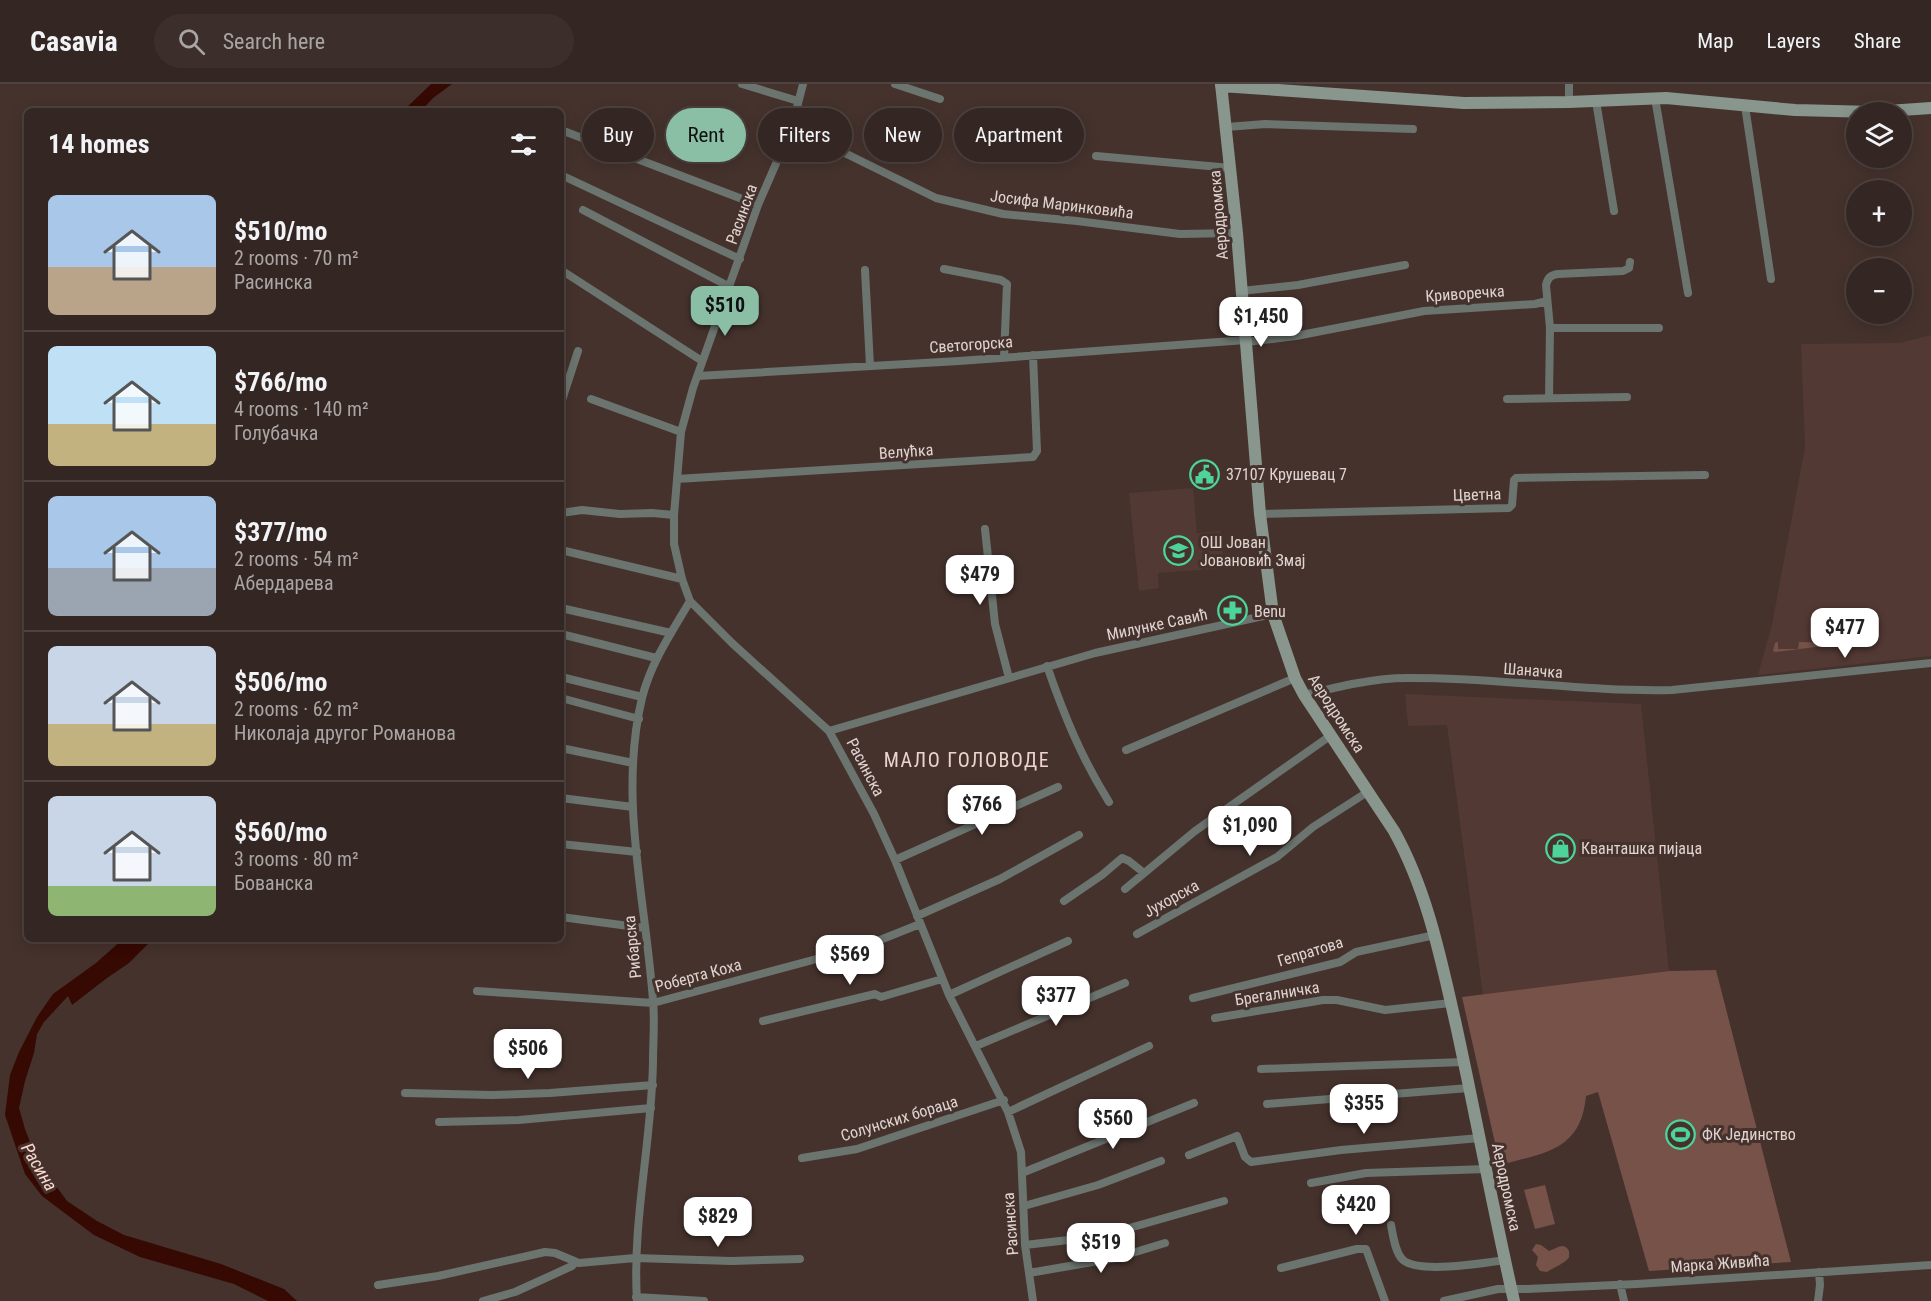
<!DOCTYPE html>
<meta charset="utf-8">
<style>
:root{--surface:#342622;--page:#3c2e2a;--text:#f1f3f6;--muted:#a9a5a5;--line:#4e4340;--accent:#8abfa5}
body{margin:0;font-family:"Roboto Condensed",sans-serif;background:var(--page);color:var(--text);height:100vh;display:flex;flex-direction:column;font-size:22px;white-space:nowrap}
*{box-sizing:border-box;margin:0}
p{font-size:20px;color:var(--muted)}
.icon{flex:none;width:33px;height:33px;fill:none;stroke:currentColor;stroke-width:2;stroke-linecap:round;stroke-linejoin:round}
.map{position:relative;flex:1;overflow:hidden}
.drawer{position:absolute;left:24px;top:24px;width:540px;height:834px;display:flex;flex-direction:column;background:var(--surface);border-radius:9px;box-shadow:0 3px 15px #0003,0 0 0 2px var(--line)}
.drawer>*{flex:none}
.guide{position:absolute;left:582px;top:24px;width:570px;height:54px;display:flex;gap:12px}
.buttons{position:absolute;left:1846px;top:18px;display:grid;gap:12px}
.buttons a{display:grid;place-items:center;width:66px;height:66px;border-radius:50%;background:var(--surface);box-shadow:0 3px 15px #0003,0 0 0 2px var(--line);font-size:30px}
.price{position:absolute;translate:-50% -51px;padding:0 14px;border-radius:12px;background:#fff;color:#222;font-size:20px;line-height:39px;filter:drop-shadow(0 2px 3px #0008)}
.price::after{content:'';position:absolute;left:50%;top:36px;width:18px;height:14px;margin-left:-9px;background:inherit;clip-path:polygon(0 0,100% 0,50% 100%)}
.price.active{background:var(--accent);color:#111}
ul{padding:0;list-style:none}
li{display:flex;align-items:center;gap:18px;height:150px;padding:0 24px}
li+li{border-top:2px solid var(--line)}
li span{display:grid;place-items:center;flex:none;width:168px;height:120px;border-radius:9px;color:#555}
li>.icon{margin-inline-start:auto}
span .icon{width:72px;height:72px;fill:#fffc;stroke-width:1}
li b{font-size:26px}
h2{display:flex;justify-content:space-between;align-items:center;height:72px;padding:0 24px;font-size:26px}
.chip{padding:0 21px;border-radius:27px;background:var(--surface);box-shadow:0 3px 15px #0003,0 0 0 2px var(--line);font-size:21px;line-height:54px}
.chip.active{background:var(--accent);color:#111}
header{display:flex;align-items:center;gap:36px;box-sizing:border-box;height:84px;padding:0 30px;background:var(--surface);border-bottom:2px solid var(--line)}
header strong{font-size:28px}
nav{display:flex;gap:33px;margin-inline-start:auto;font-size:21px}
.search{width:420px;height:54px;background:var(--page);display:flex;align-items:center;gap:15px;box-sizing:border-box;padding:0 21px;border-radius:33px;color:var(--muted);font-size:22px}
.map>svg:first-child{display:block}
.built{fill:#533933}
.green{fill:#765249}
.water{fill:#360902}
.lines{fill:none;stroke-linecap:round;stroke-linejoin:round}
.street{stroke:#6b746f;stroke-width:8}
.secondary{stroke:#88968e;stroke-width:12}
.labels{text-anchor:middle;stroke-width:6;stroke-linejoin:round;paint-order:stroke}
.street-label{font-size:16px;fill:#e0d4d1;stroke:#45322d}
.poi-label{font-size:16px;fill:#e0d4d1;stroke:#45322d;text-anchor:start}
.water-label{font-size:18px;font-style:italic;fill:#fbd8cf;stroke:#45322d}
.quarter-label{font-size:20px;letter-spacing:1.5px;fill:#edd4ce;stroke:#45322d}
</style>
<header>
<strong>Casavia</strong>
<div class="search"><svg class="icon" aria-label="search" viewBox="0 0 24 24"><circle cx="10" cy="10" r="6"/><path d="M15 15l6 6"/></svg>Search here</div>
<nav><a>Map</a><a>Layers</a><a>Share</a></nav>
</header>
<div class="map">
<svg width="1931" height="1217" viewBox="0 0 1931 1217">
<rect width="100%" height="100%" fill="#45322d"/>
<path class="built" d="M1931,251V572L1758,591L1772,541L1805,363L1801,260L1900,259Z
M1193,404L1197,449L1221,447L1224,484L1158,489L1159,504L1139,507L1129,409Z
M1405,610L1641,620L1669,887L1483,911L1447,641L1408,642Z"/>
<path class="green" d="M1778,558V565H1798L1799,558L1838,559L1839,560L1775,568L1773,567L1775,559Z
M1716,886L1791,1178L1649,1187L1598,1008L1586,1012C1581,1067 1544,1069 1500,1081L1462,913L1669,887Z
M1545,1101L1555,1140L1535,1145L1524,1106Z
M1536,1160L1541,1161L1549,1167C1557,1165 1563,1157 1569,1167V1173C1566,1179 1554,1183 1547,1188L1540,1187L1536,1181L1538,1173L1532,1166Z"/>
<path class="water" d="M431,0H452L433,14L421,27H403Z
M123,855H153L129,879L107,894L72,921L68,912L44,938L37,950L34,969L25,997L19,1024L25,1045L37,1076L67,1117L97,1137L124,1151L221,1180L284,1205L297,1217H268L234,1200L140,1173L94,1151L42,1112L25,1090L5,1031L10,991L19,968L37,933L53,910L96,879Z"/>
<g class="lines">
<path class="street" d="M742,0L798,17
M803,0L792,43L758,121L693,304L681,348L674,431V460L682,495L690,517L732,559L829,647L874,730L895,776L949,911L1008,1028L1021,1068L1025,1161L1033,1217
M895,0L940,15
M1569,0V18
M1655,14L1688,209
M1596,17L1614,127
M1745,22L1771,195
M792,43L936,114L1003,130L1077,137L1180,150L1237,149
M1227,43L1265,40L1413,45
M561,46L758,121
M1096,72L1231,84
M561,91L740,175
M583,126L730,203
M944,185L1001,196L1007,200L1004,273
M561,186L702,277
M865,186L870,282
M1241,207L1298,201L1405,181
M1550,244H1659
M1246,258L1296,252L1424,227L1535,220L1547,217
M698,292L959,277L1246,256
M1549,314L1550,244L1546,201C1548,193 1551,191 1558,190L1623,187L1629,184L1630,178
M591,315L681,348
M1507,315L1627,313
M561,319L578,267
M677,395L1033,373L1037,367L1033,271
M561,429L582,426L620,430L652,429L674,431
M1260,430L1509,424L1512,421L1514,396L1516,394L1705,391
M985,445L995,540L1009,594
M561,466L682,495
M561,524L671,549
M561,550L656,574
M1047,582C1064,631 1081,673 1109,718
M561,593L642,613
M1304,611C1337,603 1373,594 1407,594C1495,593 1583,608 1672,606L1931,579
M561,614L639,635
M829,647L1095,569L1273,530
M561,664L633,679
M1126,666L1295,594
M561,714L633,723
M561,760L637,768
M895,776L1058,703
M1125,805L1195,747L1330,652
M1064,817L1102,791L1122,774L1129,777L1144,789
M917,832L1000,795L1079,751
M561,833L644,844
M1137,850L1277,773L1313,743L1369,707
M477,907L653,919L865,862L920,840
M949,911L1068,857
M1193,914L1340,878L1356,868L1435,851
M1215,934L1323,916H1337L1385,926L1451,919
M763,937L875,910L881,913L942,895
M976,962L1125,899
M1261,985L1464,978
M405,1009L492,1011L550,1009L653,1001
M1267,1020L1469,1004
M1008,1028L1149,962
M439,1038L519,1036L651,1024
M1189,1071L1237,1052L1245,1073L1251,1078L1341,1066L1480,1054
M802,1074L857,1065L1004,1016
M1022,1089L1194,1019
M1311,1099L1366,1089L1487,1085
M1024,1122L1098,1101L1161,1077
M1391,1141C1393,1151 1395,1169 1403,1176C1419,1190 1485,1179 1505,1176
M1025,1161L1086,1154L1126,1145L1224,1117
M1281,1184L1357,1165H1366L1385,1217
M1029,1189L1116,1174L1165,1159
M1620,1200L1624,1217
M378,1201L438,1192L545,1168L555,1169L579,1179L635,1174L731,1177L800,1175
M636,1213L704,1217
M483,1217L515,1208L572,1182L576,1178
M637,1217C632,1136 652,1057 653,977C653,957 655,937 653,917C646,817 618,714 642,614C651,578 672,548 690,517
M1444,1217L1498,1205H1527L1637,1200L1931,1181
M1818,1217L1820,1201L1819,1188"/>
<path class="secondary" d="M1221,0L1237,149L1260,430L1273,530L1295,594L1304,611L1394,747C1427,806 1441,875 1456,941C1476,1033 1493,1125 1514,1217
M1221,2L1464,19L1569,18L1666,14L1795,26L1873,28L1931,24"/>
</g>
<defs>
<symbol id="civic-ring" viewBox="-11 -11 22 22"><circle r="9.5" fill="#45322d" stroke="#4cd49b" stroke-width="1.5"/><path d="M-.6-6.5H3V-4.5H.6V-3L4-1V1h2V6H-6V1h2V-1L-.6-3ZM-1.2 2.5V6h2.4V2.5Z" fill="#4cd49b"/></symbol>
<symbol id="school-ring" viewBox="-11 -11 22 22"><circle r="9.5" fill="#45322d" stroke="#4cd49b" stroke-width="1.5"/><path d="M0-5L7-2L0 1L-7-2ZM-4 1L0 2.5L4 1V4Q0 6-4 4Z" fill="#4cd49b"/></symbol>
<symbol id="pharmacy-ring" viewBox="-11 -11 22 22"><circle r="9.5" fill="#45322d" stroke="#4cd49b" stroke-width="1.5"/><path d="M-2-6h4v4h4v4h-4v4h-4v-4h-4v-4h4Z" fill="#4cd49b"/></symbol>
<symbol id="shop-ring" viewBox="-11 -11 22 22"><circle r="9.5" fill="#45322d" stroke="#4cd49b" stroke-width="1.5"/><path d="M-5-2.5h2.3a2.7 3.5 0 0 1 5.4 0H5L5.5 6h-11ZM-1.5-2.5h3a1.5 2.3 0 0 0-3 0Z" fill="#4cd49b"/></symbol>
<symbol id="stadium-ring" viewBox="-11 -11 22 22"><circle r="9.5" fill="#45322d" stroke="#4cd49b" stroke-width="1.5"/><path d="M0-5a6.5 5 0 1 0 0 10a6.5 5 0 1 0 0-10ZM-3.5-1.8h7v3.6h-7Z" fill="#4cd49b"/></symbol>
</defs>
<g fill-rule="evenodd">
<use href="#civic-ring" x="1188" y="374" width="33" height="33"/>
<use href="#school-ring" x="1162" y="450" width="33" height="33"/>
<use href="#pharmacy-ring" x="1216" y="510" width="33" height="33"/>
<use href="#shop-ring" x="1544" y="748" width="33" height="33"/>
<use href="#stadium-ring" x="1664" y="1034" width="33" height="33"/>
</g>
<g class="labels">
<g class="street-label">
<text transform="translate(1062 120) rotate(7)" y="6">Јосифа Маринковића</text>
<text transform="translate(741 130) rotate(-70)" y="6">Расинска</text>
<text transform="translate(1218 131) rotate(-95)" y="6">Аеродромска</text>
<text transform="translate(1465 209) rotate(-4)" y="6">Криворечка</text>
<text transform="translate(971 260) rotate(-4)" y="6">Светогорска</text>
<text transform="translate(906 367) rotate(-4)" y="6">Велућка</text>
<text transform="translate(1477 410) rotate(-2)" y="6">Цветна</text>
<text transform="translate(1157 540) rotate(-12)" y="6">Милунке Савић</text>
<text transform="translate(1533 586) rotate(4)" y="6">Шаначка</text>
<text transform="translate(1337 629) rotate(57)" y="6">Аеродромска</text>
<text transform="translate(866 683) rotate(62)" y="6">Расинска</text>
<text transform="translate(1171 814) rotate(-29)" y="6">Јухорска</text>
<text transform="translate(632 863) rotate(-96)" y="6">Рибарска</text>
<text transform="translate(1310 867) rotate(-17)" y="6">Гепратова</text>
<text transform="translate(698 891) rotate(-15)" y="6">Роберта Коха</text>
<text transform="translate(1277 909) rotate(-9)" y="6">Брегалничка</text>
<text transform="translate(899 1034) rotate(-17)" y="6">Солунских бораца</text>
<text transform="translate(1507 1103) rotate(78)" y="6">Аеродромска</text>
<text transform="translate(1010 1140) rotate(-94)" y="6">Расинска</text>
<text transform="translate(1720 1179) rotate(-4)" y="6">Марка Живића</text>
</g>
<g class="poi-label">
<text x="1226" y="396">37107 Крушевац 7</text>
<text x="1200" y="464">ОШ Јован<tspan x="1200" dy="18">Јовановић Змај</tspan></text>
<text x="1254" y="533">Benu</text>
<text x="1581" y="770">Кванташка пијаца</text>
<text x="1702" y="1056">ФК Јединство</text>
</g>
<g class="water-label">
<text transform="translate(39 1083) rotate(59)" y="6">Расина</text>
</g>
<g class="quarter-label">
<text x="967" y="683">МАЛО ГОЛОВОДЕ</text>
</g>
</g>
</svg>
<div class="buttons">
<a><svg class="icon" aria-label="layers" viewBox="0 0 24 24"><path d="M12 4l9 5-9 5-9-5zM3 14l9 5 9-5"/></svg></a>
<a>+</a>
<a>−</a>
</div>
<b class="price active" style="left:725px;top:253px">$510</b>
<b class="price" style="left:1261px;top:264px">$1,450</b>
<b class="price" style="left:980px;top:522px">$479</b>
<b class="price" style="left:1845px;top:575px">$477</b>
<b class="price" style="left:982px;top:752px">$766</b>
<b class="price" style="left:1250px;top:773px">$1,090</b>
<b class="price" style="left:850px;top:902px">$569</b>
<b class="price" style="left:1056px;top:943px">$377</b>
<b class="price" style="left:528px;top:996px">$506</b>
<b class="price" style="left:1364px;top:1051px">$355</b>
<b class="price" style="left:1113px;top:1066px">$560</b>
<b class="price" style="left:1356px;top:1152px">$420</b>
<b class="price" style="left:718px;top:1164px">$829</b>
<b class="price" style="left:1101px;top:1190px">$519</b>
<div class="guide">
<a class="chip">Buy</a>
<a class="chip active">Rent</a>
<a class="chip">Filters</a>
<a class="chip">New</a>
<a class="chip">Apartment</a>
</div>
<section class="drawer">
<h2>14 homes<svg class="icon" aria-label="filters" viewBox="0 0 24 24"><path d="M4 7h16M4 17h16"/><circle cx="9" cy="7" r="2"/><circle cx="15" cy="17" r="2"/></svg></h2>
<ul>
<li><span style="background:linear-gradient(#a9c7e8 60%,#b9a48a 0)"><svg class="icon" aria-label="home" viewBox="0 0 24 24"><path d="M3 11l9-7 9 7M6 9v11h12V9"/></svg></span><div><b>$510/mo</b><p>2 rooms · 70 m²</p><p>Расинска</p></div></li>
<li><span style="background:linear-gradient(#bfe0f5 65%,#c2b280 0)"><svg class="icon" aria-label="home" viewBox="0 0 24 24"><path d="M3 11l9-7 9 7M6 9v11h12V9"/></svg></span><div><b>$766/mo</b><p>4 rooms · 140 m²</p><p>Голубачка</p></div></li>
<li><span style="background:linear-gradient(#a9c7e8 60%,#9aa5b1 0)"><svg class="icon" aria-label="home" viewBox="0 0 24 24"><path d="M3 11l9-7 9 7M6 9v11h12V9"/></svg></span><div><b>$377/mo</b><p>2 rooms · 54 m²</p><p>Абердарева</p></div></li>
<li><span style="background:linear-gradient(#c9d6e8 65%,#c2b280 0)"><svg class="icon" aria-label="home" viewBox="0 0 24 24"><path d="M3 11l9-7 9 7M6 9v11h12V9"/></svg></span><div><b>$506/mo</b><p>2 rooms · 62 m²</p><p>Николаја другог Романова</p></div></li>
<li><span style="background:linear-gradient(#c9d6e8 75%,#8fb573 0)"><svg class="icon" aria-label="home" viewBox="0 0 24 24"><path d="M3 11l9-7 9 7M6 9v11h12V9"/></svg></span><div><b>$560/mo</b><p>3 rooms · 80 m²</p><p>Бованска</p></div></li>
</ul>
</section>
</div>
